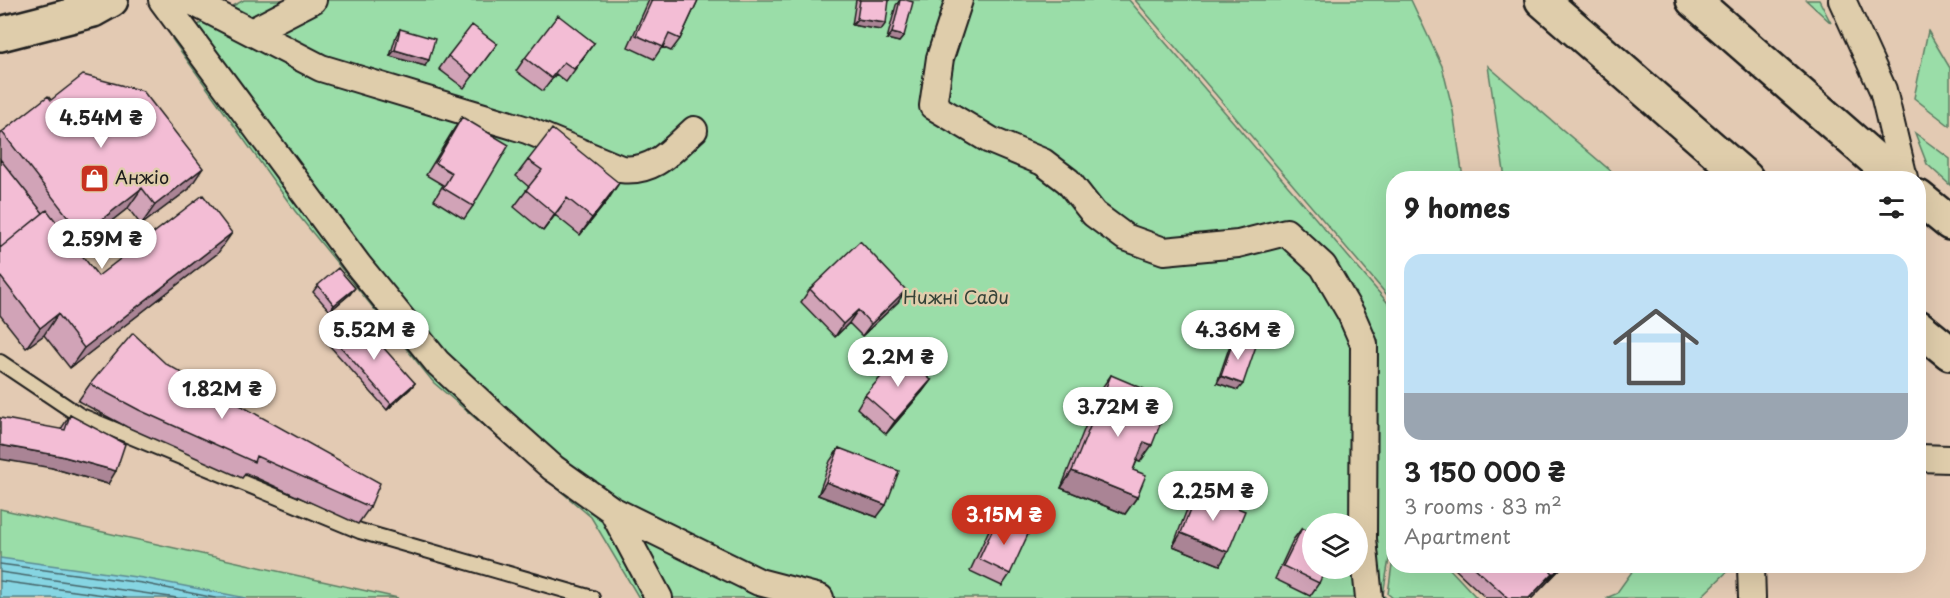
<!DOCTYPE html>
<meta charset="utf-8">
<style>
:root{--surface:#fff;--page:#f6f6f6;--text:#222;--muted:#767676;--line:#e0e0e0;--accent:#c8321e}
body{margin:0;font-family:"Playpen Sans",sans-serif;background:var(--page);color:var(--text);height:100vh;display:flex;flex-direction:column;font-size:22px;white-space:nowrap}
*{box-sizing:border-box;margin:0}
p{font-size:20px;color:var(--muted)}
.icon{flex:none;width:33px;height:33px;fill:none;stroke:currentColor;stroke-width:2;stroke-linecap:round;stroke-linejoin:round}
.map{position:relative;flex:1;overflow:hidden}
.side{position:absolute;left:1386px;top:171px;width:540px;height:402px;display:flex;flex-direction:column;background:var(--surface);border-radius:24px;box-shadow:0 6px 24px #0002}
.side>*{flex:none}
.buttons{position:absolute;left:1302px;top:513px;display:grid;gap:12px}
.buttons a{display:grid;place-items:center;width:66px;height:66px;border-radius:50%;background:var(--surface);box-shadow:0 6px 24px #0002;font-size:30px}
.price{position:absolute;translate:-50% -51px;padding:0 14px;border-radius:21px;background:#fff;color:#222;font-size:20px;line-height:39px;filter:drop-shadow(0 2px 3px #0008)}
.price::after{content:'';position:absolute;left:50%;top:36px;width:18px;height:14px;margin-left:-9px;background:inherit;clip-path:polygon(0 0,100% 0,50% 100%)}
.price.on{background:var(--accent);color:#fff}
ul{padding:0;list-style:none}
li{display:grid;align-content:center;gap:12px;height:318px;padding:0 18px}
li+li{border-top:2px solid var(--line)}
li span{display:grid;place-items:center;height:186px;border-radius:18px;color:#555}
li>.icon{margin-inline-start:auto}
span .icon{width:108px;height:108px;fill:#fffc;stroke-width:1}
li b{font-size:26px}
h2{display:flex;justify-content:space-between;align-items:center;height:72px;padding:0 18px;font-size:26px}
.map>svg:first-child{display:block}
.green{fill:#9adda8;stroke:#5b7c62;stroke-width:1.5;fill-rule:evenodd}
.water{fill:#86d5e2;stroke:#5c8b93;stroke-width:1.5}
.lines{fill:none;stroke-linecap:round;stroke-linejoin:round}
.shore{stroke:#46666b;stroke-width:1.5}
.lane-casing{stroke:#1c1c1c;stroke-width:18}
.street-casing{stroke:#1c1c1c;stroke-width:30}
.secondary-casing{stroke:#1c1c1c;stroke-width:38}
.highway-casing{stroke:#1c1c1c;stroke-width:38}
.lane{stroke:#dfcdab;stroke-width:14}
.street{stroke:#dfcdab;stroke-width:26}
.secondary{stroke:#dfcdab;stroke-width:33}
.highway{stroke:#dfcdab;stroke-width:33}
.wall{fill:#d1a3b7;stroke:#1c1c1c;stroke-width:1.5}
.shaded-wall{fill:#aa8495;stroke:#1c1c1c;stroke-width:1.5}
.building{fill:#f3bdd5;stroke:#1c1c1c;stroke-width:1.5}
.labels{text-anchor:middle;stroke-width:5;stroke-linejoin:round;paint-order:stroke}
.poi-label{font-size:18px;fill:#1c1c1c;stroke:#dfcdab;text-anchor:start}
.park-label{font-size:18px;fill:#354338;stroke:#dfcdab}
</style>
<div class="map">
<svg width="1950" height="598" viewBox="0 0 1950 598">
<rect width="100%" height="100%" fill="#e3cab3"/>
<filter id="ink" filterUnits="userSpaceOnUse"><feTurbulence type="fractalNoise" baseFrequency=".0167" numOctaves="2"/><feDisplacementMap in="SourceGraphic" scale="12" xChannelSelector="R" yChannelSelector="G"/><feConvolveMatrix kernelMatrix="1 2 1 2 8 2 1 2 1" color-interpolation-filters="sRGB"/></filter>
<g filter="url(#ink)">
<path class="green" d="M244,0H1129L1393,309L1394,529L1383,595L1386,598H639L591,517L434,383L295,211L172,39ZM1312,524H1358V568H1312Z
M1135,0H1411L1442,66L1453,111L1463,178H1394L1393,302Z
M1806,0H1819L1831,23Z
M1928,31L1950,68V126L1914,98Z
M1488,66L1619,178H1505Z
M1915,133L1950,159V185L1927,164Z
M0,509L398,598H0Z
M1393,557L1394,566H1447L1477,598H1393L1388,594Z
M1636,566H1733L1700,598H1606L1616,594Z"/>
<path class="water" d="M0,558L143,578L246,598H0Z"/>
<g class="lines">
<path class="shore" d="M0,564L142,583L215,598
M0,572L177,598
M0,581L126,598"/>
<defs>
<path id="lane" d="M0,362L79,415L360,531L592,598"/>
<path id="street" d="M162,0L358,265L437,362L496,417L553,468L612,510L759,582L820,598
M189,0L321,68L527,130L621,169C654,173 671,151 694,130
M959,0L940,58L933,106L990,140L1043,162L1068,181L1094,214L1125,237L1164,251L1238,244L1286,232L1323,266L1351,314L1364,344L1363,539L1369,598
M1842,0L1883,90L1904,178
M253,31L313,0
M1918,458L1950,459
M612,510L659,598
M1751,566L1752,598"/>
<path id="secondary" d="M0,34L93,10L111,0"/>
<path id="highway" d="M1542,0L1746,178
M1693,0L1896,178
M1918,197L1950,223
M1918,327L1950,353"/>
</defs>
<use href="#lane" class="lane-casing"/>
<use href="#street" class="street-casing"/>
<use href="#secondary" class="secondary-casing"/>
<use href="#highway" class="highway-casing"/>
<use href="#lane" class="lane"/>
<use href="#street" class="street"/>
<use href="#secondary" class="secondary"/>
<use href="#highway" class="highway"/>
</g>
<path class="wall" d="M649,0H698L680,39L671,51L662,47L654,59L628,47Z
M856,0H889L881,30L852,25Z
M900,0H906L904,36L899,42L887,39L896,5Z
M400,29L425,66L390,56L396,36Z
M594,43L566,82L556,74L543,91L516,71L525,58Z
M497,44L464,88L439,69L448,56Z
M51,100L189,189L141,225L128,208L76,249L98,276L218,253L70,368L44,335L26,348L0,315V135L2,132Z
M462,117L473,206L464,219L434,200L443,185L426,175L454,129Z
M528,160L608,200L580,235L555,215L543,231L514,207L529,187L516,176Z
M318,285L350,294L330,311L313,292Z
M810,289L898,302L862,336L849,323L835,337L801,302Z
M333,338L415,383L410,389L387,410L328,344Z
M1234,338L1238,390L1217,383L1230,345Z
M166,364L370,507L358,524L246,473L242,478L127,427L78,401L90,384Z
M1111,375L1137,406L1140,462L1137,461L1133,470L1137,497L1125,514L1061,488L1099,392Z
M931,380L922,392L886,434L857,408L865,395Z
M70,415L108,484L52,468L61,429Z
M839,448L877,517L818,495L830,461Z
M1197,492L1220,565L1173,546L1189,504Z
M998,518L1010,574L1002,586L970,571L989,530Z
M1302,528L1319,583L1310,596L1275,579L1293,540Z
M1456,566H1563L1532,598H1486L1454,568Z"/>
<path class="shaded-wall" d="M857,19L886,23L881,30L852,25Z
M892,33L904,36L899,42L887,39Z
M395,50L429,60L425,66L390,56Z
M203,168L189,189L141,225L155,205Z
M619,183L608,200L580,235L592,218Z
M142,188L128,208L68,255L82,235Z
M567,198L555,215L543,231L555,214Z
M232,233L218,253L70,368L84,348Z
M355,288L350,294L330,311L334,305Z
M906,290L898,302L862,336L871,324Z
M858,310L849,323L835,337L843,324Z
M58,314L44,335L26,348L40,328Z
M1221,376L1243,384L1238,390L1217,383Z
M931,380L922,392L886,434L895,421Z
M415,383L410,389L387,410L391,404Z
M1144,442L1152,445L1140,462L1132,459Z
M0,445L61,456L116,471L108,484L52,468L0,459Z
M1072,471L1137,497L1125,514L1061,488Z
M826,482L886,505L877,517L818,495Z
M1181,533L1228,552L1220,565L1173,546Z
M1561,566H1563L1532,598H1529Z"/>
<path class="building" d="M652,0H698L680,39L669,34L663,47L636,35Z
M860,0H889L886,23L857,19Z
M900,0H906L913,2L904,36L892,33Z
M558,15L594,43L574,69L564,62L551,78L525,58Z
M472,25L497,44L473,76L448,56Z
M400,29L435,39L429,60L395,50Z
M83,75L143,91L203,168L155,205L142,188L82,235L2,132L48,96L51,100Z
M462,117L509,145L473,206L443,188L452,173L435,163Z
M552,129L619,183L592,218L567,198L555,214L526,190L542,170L528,160Z
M0,159L43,213L0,248Z
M203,195L232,233L84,348L58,314L40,328L0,276V248L47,210L98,276Z
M860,241L906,290L871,324L858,310L843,324L810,289Z
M338,268L355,288L334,305L318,285Z
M356,317L415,383L391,404L333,338Z
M133,333L166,364L380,483L370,507L256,456L254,462L139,410L90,384Z
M1234,338L1256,346L1243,384L1221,376Z
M901,354L931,380L895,421L865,395Z
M1111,375L1144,389L1137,406L1163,417L1152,445L1144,442L1133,470L1146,475L1137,497L1072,471Z
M70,415L125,444L116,471L61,456L0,445V418L65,430Z
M839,448L899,471L886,505L826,482Z
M1197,492L1245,511L1228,552L1181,533Z
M998,518L1029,532L1010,574L979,559Z
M1302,528L1312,533V568H1326L1319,583L1283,566Z
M1473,566H1545L1553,573L1529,598H1508Z
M1545,566H1561L1549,579L1553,573Z"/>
</g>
<defs>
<symbol id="shop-square" viewBox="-11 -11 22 22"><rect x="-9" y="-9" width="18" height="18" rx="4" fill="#c8321e" stroke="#dfcdab"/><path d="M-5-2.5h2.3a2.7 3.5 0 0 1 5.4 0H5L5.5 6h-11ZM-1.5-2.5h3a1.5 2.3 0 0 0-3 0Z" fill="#fff"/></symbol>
</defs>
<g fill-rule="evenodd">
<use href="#shop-square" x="78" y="162" width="33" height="33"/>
</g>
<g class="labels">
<g class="poi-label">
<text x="115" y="184">Анжіо</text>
</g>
<g class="park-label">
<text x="956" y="304">Нижні Сади</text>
</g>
</g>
</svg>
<div class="buttons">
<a><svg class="icon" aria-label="layers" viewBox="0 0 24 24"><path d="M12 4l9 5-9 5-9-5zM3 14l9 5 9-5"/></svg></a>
</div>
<b class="price" style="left:101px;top:149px">4.54M ₴</b>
<b class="price" style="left:102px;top:270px">2.59M ₴</b>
<b class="price" style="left:374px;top:361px">5.52M ₴</b>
<b class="price" style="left:1238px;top:361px">4.36M ₴</b>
<b class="price" style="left:898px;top:388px">2.2M ₴</b>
<b class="price" style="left:222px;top:420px">1.82M ₴</b>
<b class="price" style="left:1118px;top:438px">3.72M ₴</b>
<b class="price" style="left:1213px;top:522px">2.25M ₴</b>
<b class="price on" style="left:1004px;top:546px">3.15M ₴</b>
<section class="side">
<h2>9 homes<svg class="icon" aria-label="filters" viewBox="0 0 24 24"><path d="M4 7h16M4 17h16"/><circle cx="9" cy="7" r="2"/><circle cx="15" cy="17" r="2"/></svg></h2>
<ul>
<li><span style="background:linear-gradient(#bfe0f5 75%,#9aa5b1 0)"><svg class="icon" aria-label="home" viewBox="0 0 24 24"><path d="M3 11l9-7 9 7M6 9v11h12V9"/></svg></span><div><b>3 150 000 ₴</b><p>3 rooms · 83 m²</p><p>Apartment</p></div></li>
</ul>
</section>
</div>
